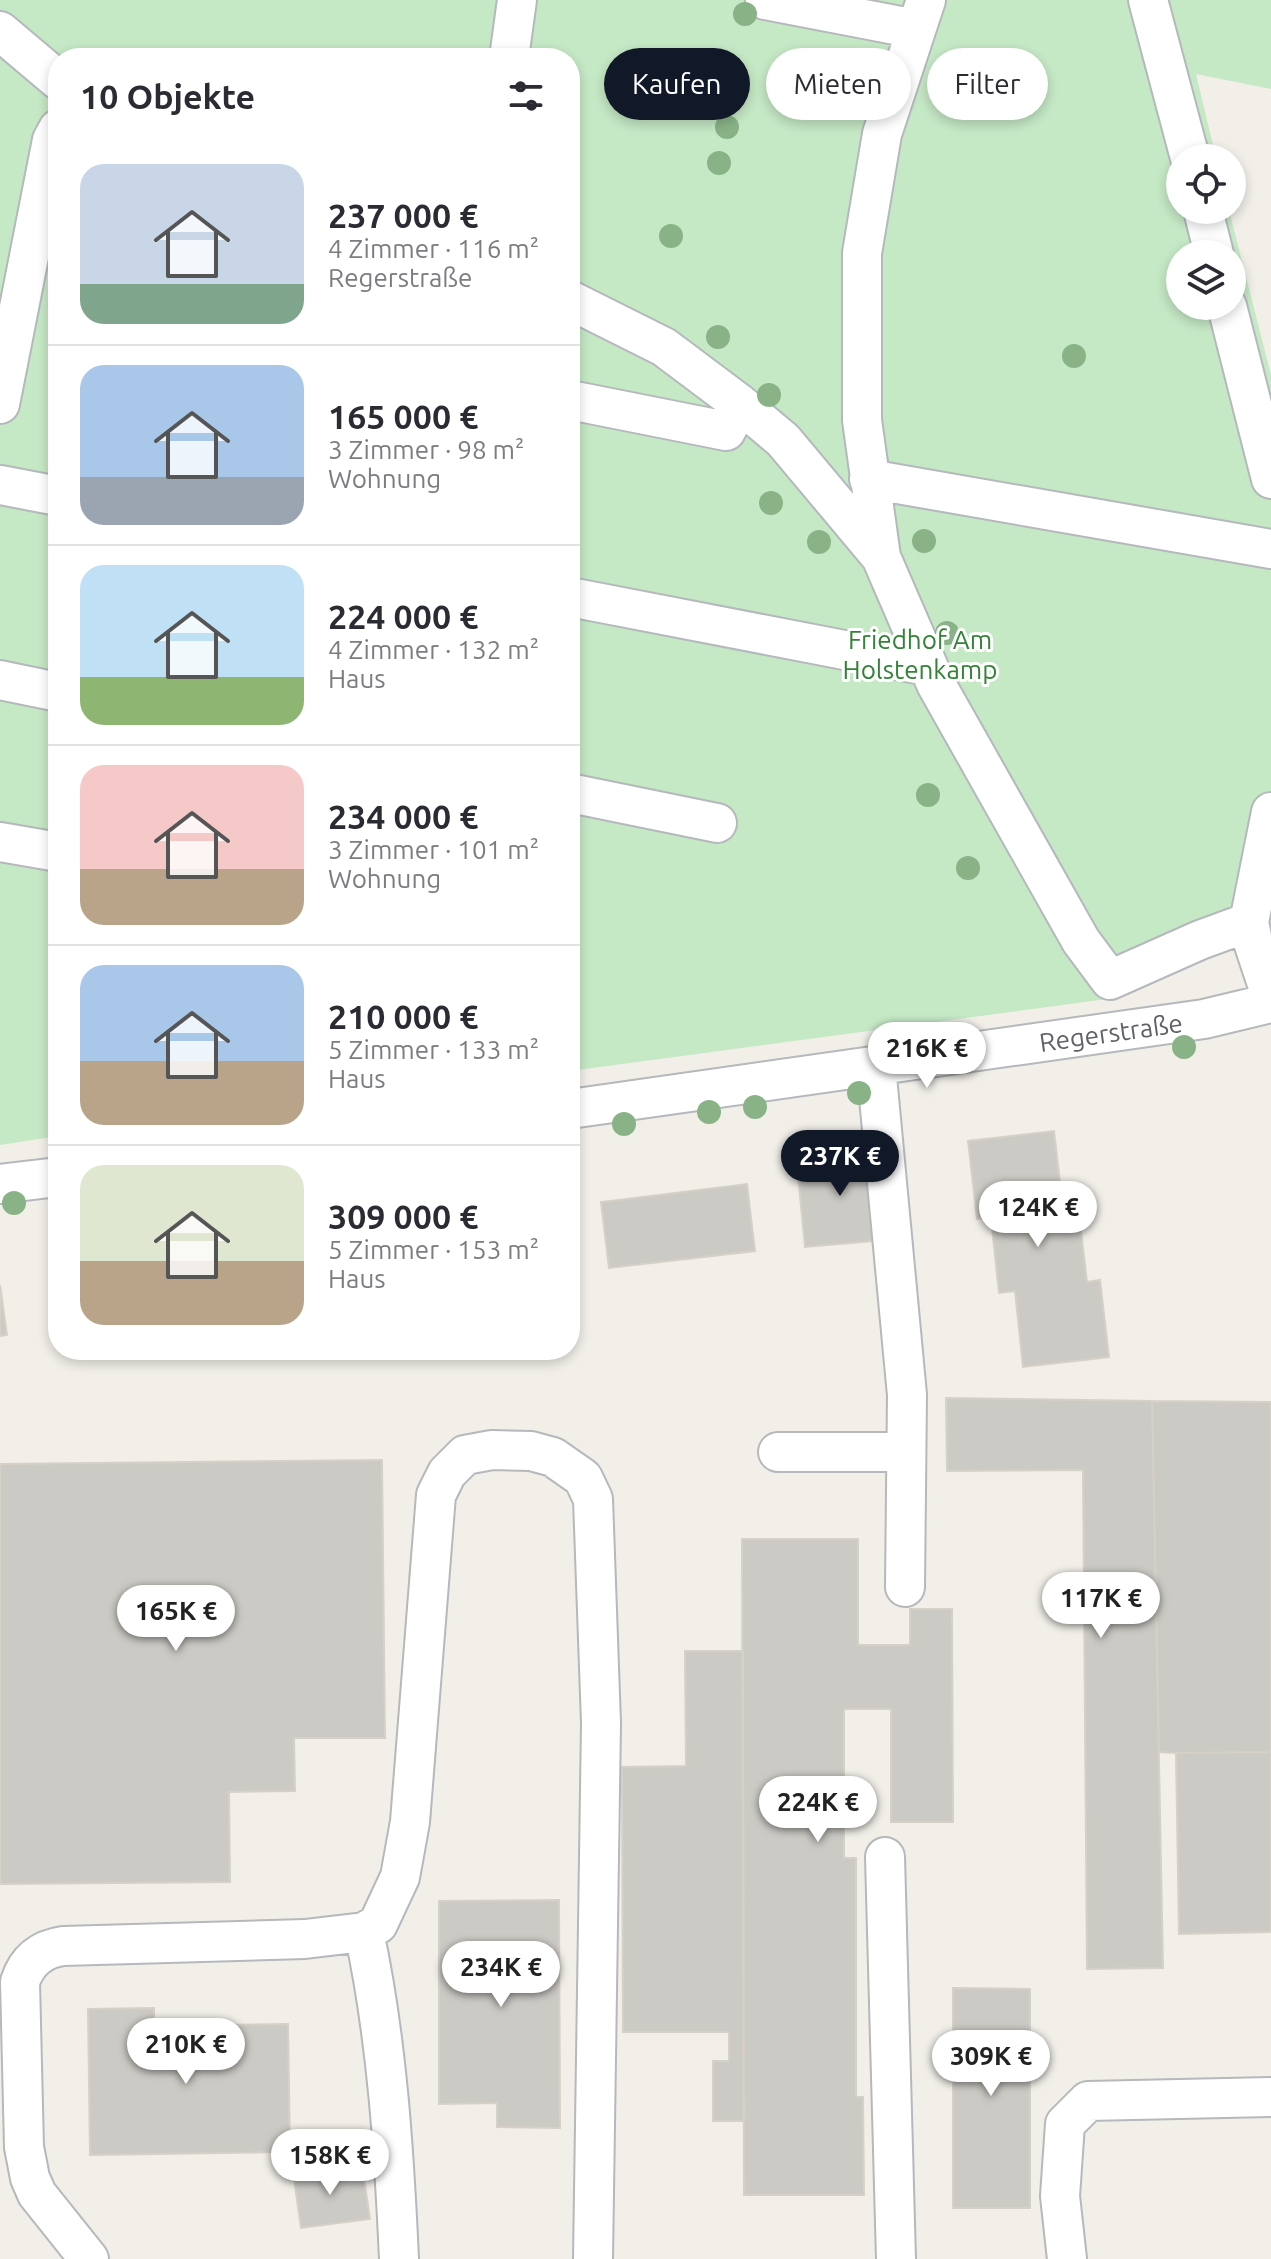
<!DOCTYPE html>
<html lang="de">
<meta charset="utf-8">
<style>
:root{--surface:#fff;--page:#f7f7f7;--text:#2b2b33;--muted:#7c7c81;--line:#e1e1e2;--accent:#111827}
body{margin:0;font-family:Ubuntu,sans-serif;background:var(--page);color:var(--text);height:100vh;display:flex;flex-direction:column;font-size:30px;white-space:nowrap}
*{box-sizing:border-box;margin:0}
p{font-size:26px;color:var(--muted)}
.icon{flex:none;width:44px;height:44px;fill:none;stroke:currentColor;stroke-width:2;stroke-linecap:round;stroke-linejoin:round}
.map{position:relative;flex:1;overflow:hidden}
.sheet{position:absolute;left:48px;top:48px;width:532px;height:1312px;display:flex;flex-direction:column;background:var(--surface);border-radius:32px;box-shadow:0 4px 12px #0003}
.sheet>*{flex:none}
.hud{position:absolute;left:604px;top:48px;width:546px;height:72px;display:flex;gap:16px}
.tools{position:absolute;left:1166px;top:144px;display:grid;gap:16px}
.tools a{display:grid;place-items:center;width:80px;height:80px;border-radius:50%;background:var(--surface);box-shadow:0 4px 12px #0003;font-size:40px}
.price{position:absolute;translate:-50% -68px;padding:0 18px;border-radius:28px;background:#fff;color:#222;font-size:26px;line-height:52px;filter:drop-shadow(0 2px 4px #0008)}
.price::after{content:'';position:absolute;left:50%;top:48px;width:24px;height:18px;margin-left:-12px;background:inherit;clip-path:polygon(0 0,100% 0,50% 100%)}
.price.on{background:var(--accent);color:#fff}
ul{padding:0;list-style:none}
li{display:flex;align-items:center;gap:24px;height:200px;padding:0 32px}
li+li{border-top:2px solid var(--line)}
li span{display:grid;place-items:center;flex:none;width:224px;height:160px;border-radius:24px;color:#555}
li>.icon{margin-inline-start:auto}
span .icon{width:96px;height:96px;fill:#fffc;stroke-width:1}
li b{font-size:34px}
h2{display:flex;justify-content:space-between;align-items:center;height:96px;padding:0 32px;font-size:34px}
.pill{padding:0 28px;border-radius:36px;background:var(--surface);box-shadow:0 4px 12px #0003;font-size:28px;line-height:72px}
.pill.on{background:var(--accent);color:#fff}
.map>svg:first-child{display:block}
.green{fill:#c5e8c5;fill-rule:evenodd}
.building{fill:#cccac5;stroke:#d6d1c6;stroke-width:2}
.lines{fill:none;stroke-linecap:round;stroke-linejoin:round}
.minor-casing{stroke:#b5b8bc;stroke-width:42}
.minor{stroke:#fff;stroke-width:38}
.tree{fill:#89b387}
.labels{text-anchor:middle;stroke-width:6;stroke-linejoin:round;paint-order:stroke}
.park-label{font-size:26px;fill:#348238;stroke:#fff}
.street-label{font-size:26px;fill:#5f6368;stroke:#fff}
</style>
<div class="map">
<svg width="1271" height="2259" viewBox="0 0 1271 2259">
<rect width="100%" height="100%" fill="#f1efe8"/>
<path class="green" d="M0,0H1271V89L1196,74L1216,158H1180V210H1229L1271,375V934L1107,999L570,1071V58H58V1136L0,1145ZM1180,254H1232V306H1180Z"/>
<path class="building" d="M1054,1131L1063,1208L1078,1206L1087,1282L1100,1280L1109,1357L1023,1367L1015,1291L999,1293L991,1218L977,1219L968,1141Z
M876,1148L885,1240L805,1247L796,1155Z
M747,1184L755,1251L609,1268L601,1202Z
M58,1276V1326L55,1327L49,1277Z
M0,1285L7,1335L0,1336Z
M946,1398L1152,1401L1163,1968L1087,1969L1083,1470L947,1471Z
M1152,1401L1271,1402V1752L1176,1753L1159,1752Z
M382,1460L385,1738H294L295,1791L229,1792L230,1882L0,1884V1464Z
M742,1539H858V1645H910V1609H952L953,1822H891V1709H844V1858H856V2097H863L864,2195H744Z
M685,1651H743L744,2121H713V2061H729V2032H623L622,1767L686,1766Z
M1271,1752V1932L1179,1934L1176,1753Z
M559,1900L560,2128L497,2127V2103L439,2104V1901Z
M953,1988L1030,1989V2208H953Z
M154,2008V2026L288,2024L290,2152L90,2155L88,2009Z
M347,2165L349,2181L364,2179L370,2219L301,2228L293,2172Z"/>
<g class="lines">
<defs>
<path id="minor" d="M765,0L916,29
M926,0L882,134L862,253V420L881,557L936,684L1081,941L1110,980L1200,940L1249,922
M1148,0L1190,158
M0,31L58,80
M509,58L517,0
M1203,210L1214,254
M570,300L664,347L740,404L783,440L881,557
M1227,306L1271,479
M570,400L726,431L740,404
M0,404L52,140L58,129
M869,479L1271,549
M0,485L58,496
M570,597L927,666
M0,680L58,692
M570,793L717,823
M1271,812L1249,922L1253,942L1271,996
M0,842L58,852
M876,1066L907,1395L905,1587
M570,1109L1204,1019L1271,1003
M0,1184L58,1177
M778,1452H906
M885,1857L896,2259
M364,1932C387,2039 394,2149 399,2259
M89,2259L37,2194L30,2178L24,2147L20,1982C27,1960 42,1949 63,1946L305,1939L364,1932L378,1924L400,1877L410,1822L436,1495L447,1473L465,1455L492,1450L531,1451L553,1457L583,1478L593,1499L601,1723L593,2259
M1067,2259L1060,2196L1065,2124L1088,2101L1271,2097"/>
</defs>
<use href="#minor" class="minor-casing"/>
<use href="#minor" class="minor"/>
</g>
<g class="tree">
<circle cx="745" cy="14" r="12"/>
<circle cx="867" cy="104" r="12"/>
<circle cx="727" cy="127" r="12"/>
<circle cx="719" cy="163" r="12"/>
<circle cx="671" cy="236" r="12"/>
<circle cx="718" cy="337" r="12"/>
<circle cx="1074" cy="356" r="12"/>
<circle cx="769" cy="395" r="12"/>
<circle cx="771" cy="503" r="12"/>
<circle cx="924" cy="541" r="12"/>
<circle cx="819" cy="542" r="12"/>
<circle cx="947" cy="633" r="12"/>
<circle cx="928" cy="795" r="12"/>
<circle cx="968" cy="868" r="12"/>
<circle cx="1184" cy="1047" r="12"/>
<circle cx="859" cy="1093" r="12"/>
<circle cx="755" cy="1107" r="12"/>
<circle cx="709" cy="1112" r="12"/>
<circle cx="624" cy="1124" r="12"/>
<circle cx="14" cy="1203" r="12"/>
</g>
<g class="labels">
<g class="park-label">
<text x="920" y="649">Friedhof Am<tspan x="920" dy="30">Holstenkamp</tspan></text>
</g>
<g class="street-label">
<text transform="translate(1111 1033) rotate(-8)" y="9">Regerstraße</text>
</g>
</g>
</svg>
<div class="tools">
<a><svg class="icon" aria-label="locate" viewBox="0 0 24 24"><circle cx="12" cy="12" r="6"/><path d="M12 2v4M12 18v4M2 12h4M18 12h4"/></svg></a>
<a><svg class="icon" aria-label="layers" viewBox="0 0 24 24"><path d="M12 4l9 5-9 5-9-5zM3 14l9 5 9-5"/></svg></a>
</div>
<b class="price" style="left:927px;top:1090px">216K €</b>
<b class="price on" style="left:840px;top:1198px">237K €</b>
<b class="price" style="left:1038px;top:1249px">124K €</b>
<b class="price" style="left:1101px;top:1640px">117K €</b>
<b class="price" style="left:176px;top:1653px">165K €</b>
<b class="price" style="left:818px;top:1844px">224K €</b>
<b class="price" style="left:501px;top:2009px">234K €</b>
<b class="price" style="left:186px;top:2086px">210K €</b>
<b class="price" style="left:991px;top:2098px">309K €</b>
<b class="price" style="left:330px;top:2197px">158K €</b>
<div class="hud">
<a class="pill on">Kaufen</a>
<a class="pill">Mieten</a>
<a class="pill">Filter</a>
</div>
<section class="sheet">
<h2>10 Objekte<svg class="icon" aria-label="filters" viewBox="0 0 24 24"><path d="M4 7h16M4 17h16"/><circle cx="9" cy="7" r="2"/><circle cx="15" cy="17" r="2"/></svg></h2>
<ul>
<li><span style="background:linear-gradient(#c9d6e8 75%,#7fa58c 0)"><svg class="icon" aria-label="home" viewBox="0 0 24 24"><path d="M3 11l9-7 9 7M6 9v11h12V9"/></svg></span><div><b>237 000 €</b><p>4 Zimmer · 116 m²</p><p>Regerstraße</p></div></li>
<li><span style="background:linear-gradient(#a9c7e8 70%,#9aa5b1 0)"><svg class="icon" aria-label="home" viewBox="0 0 24 24"><path d="M3 11l9-7 9 7M6 9v11h12V9"/></svg></span><div><b>165 000 €</b><p>3 Zimmer · 98 m²</p><p>Wohnung</p></div></li>
<li><span style="background:linear-gradient(#bfe0f5 70%,#8fb573 0)"><svg class="icon" aria-label="home" viewBox="0 0 24 24"><path d="M3 11l9-7 9 7M6 9v11h12V9"/></svg></span><div><b>224 000 €</b><p>4 Zimmer · 132 m²</p><p>Haus</p></div></li>
<li><span style="background:linear-gradient(#f6c9c9 65%,#b9a48a 0)"><svg class="icon" aria-label="home" viewBox="0 0 24 24"><path d="M3 11l9-7 9 7M6 9v11h12V9"/></svg></span><div><b>234 000 €</b><p>3 Zimmer · 101 m²</p><p>Wohnung</p></div></li>
<li><span style="background:linear-gradient(#a9c7e8 60%,#b9a48a 0)"><svg class="icon" aria-label="home" viewBox="0 0 24 24"><path d="M3 11l9-7 9 7M6 9v11h12V9"/></svg></span><div><b>210 000 €</b><p>5 Zimmer · 133 m²</p><p>Haus</p></div></li>
<li><span style="background:linear-gradient(#dfe7d0 60%,#b9a48a 0)"><svg class="icon" aria-label="home" viewBox="0 0 24 24"><path d="M3 11l9-7 9 7M6 9v11h12V9"/></svg></span><div><b>309 000 €</b><p>5 Zimmer · 153 m²</p><p>Haus</p></div></li>
</ul>
</section>
</div>
